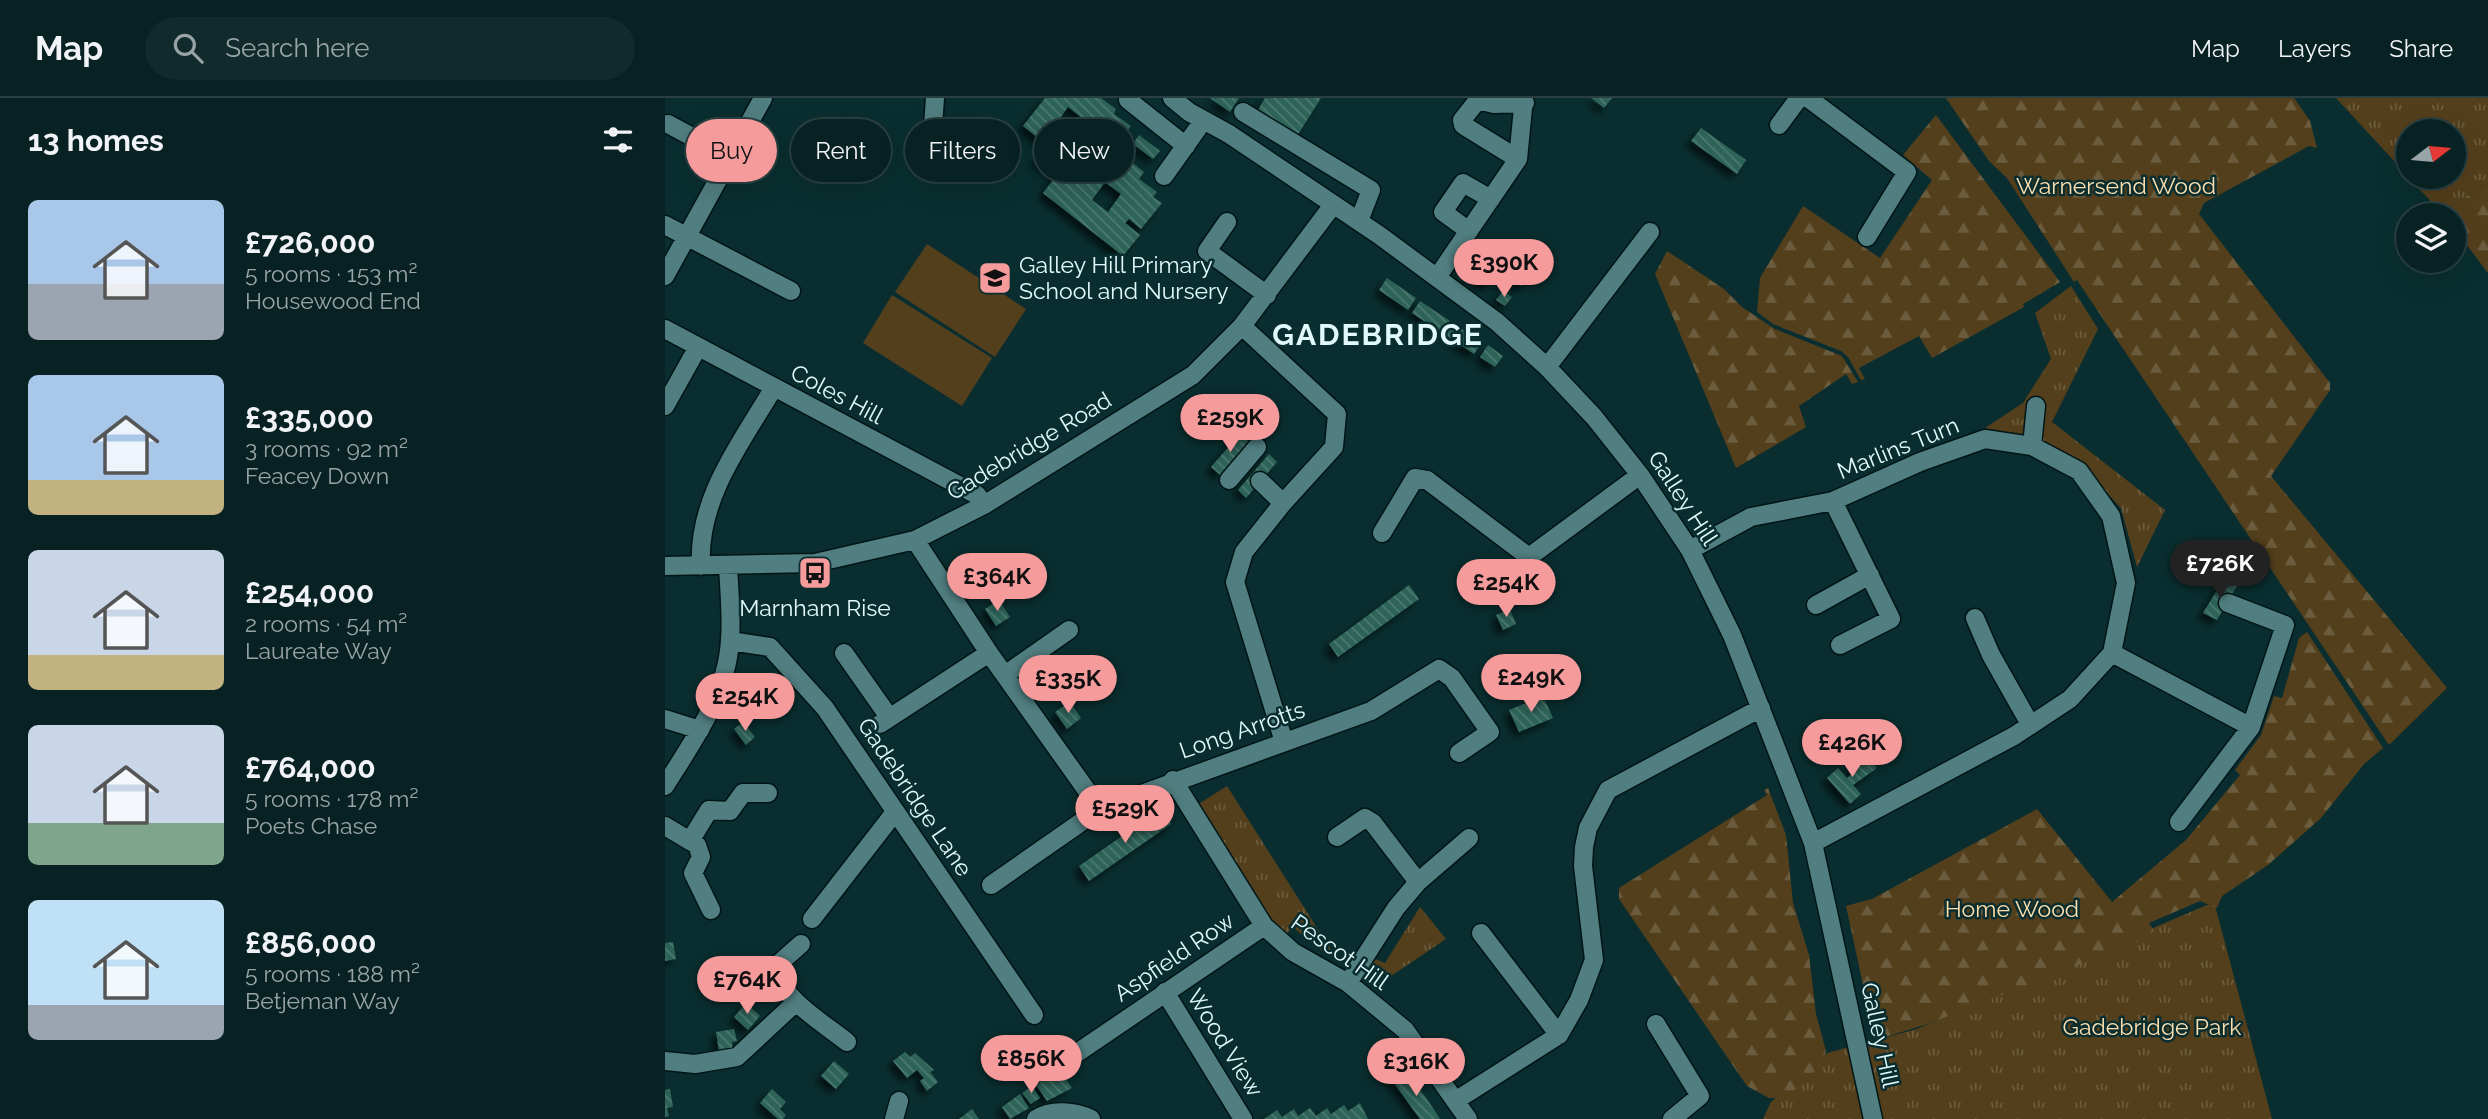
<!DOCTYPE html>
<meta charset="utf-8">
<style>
:root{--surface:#082223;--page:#112a2b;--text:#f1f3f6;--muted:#98a4a6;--line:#293f41;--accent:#f59b9c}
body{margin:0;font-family:Raleway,sans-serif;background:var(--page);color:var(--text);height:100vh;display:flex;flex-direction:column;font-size:26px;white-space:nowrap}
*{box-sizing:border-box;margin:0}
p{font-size:23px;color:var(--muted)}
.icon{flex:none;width:38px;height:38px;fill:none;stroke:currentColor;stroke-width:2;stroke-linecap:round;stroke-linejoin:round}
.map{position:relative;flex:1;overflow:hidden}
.drawer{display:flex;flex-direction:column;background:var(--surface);width:665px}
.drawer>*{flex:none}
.hud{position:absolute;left:21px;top:21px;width:665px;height:63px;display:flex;gap:14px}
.needle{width:46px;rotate:74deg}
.controls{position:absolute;left:1731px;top:21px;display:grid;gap:14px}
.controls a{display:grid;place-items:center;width:70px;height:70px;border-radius:50%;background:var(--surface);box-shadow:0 7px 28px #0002,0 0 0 2px var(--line);font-size:35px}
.price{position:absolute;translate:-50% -60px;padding:0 16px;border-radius:24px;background:var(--accent);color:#111;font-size:23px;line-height:46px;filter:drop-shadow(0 2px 4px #0008)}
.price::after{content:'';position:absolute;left:50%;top:42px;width:21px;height:16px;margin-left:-10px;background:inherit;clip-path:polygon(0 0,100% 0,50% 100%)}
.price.selected{background:#222;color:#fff}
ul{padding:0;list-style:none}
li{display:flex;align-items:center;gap:21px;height:175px;padding:0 28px}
li span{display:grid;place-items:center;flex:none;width:196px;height:140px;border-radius:10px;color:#555}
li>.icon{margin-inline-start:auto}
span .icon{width:84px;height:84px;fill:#fffc;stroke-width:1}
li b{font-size:30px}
h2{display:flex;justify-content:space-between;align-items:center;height:84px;padding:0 28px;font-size:30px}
.tag{padding:0 24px;border-radius:32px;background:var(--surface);box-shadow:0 7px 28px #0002,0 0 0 2px var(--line);font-size:24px;line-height:63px}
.tag.selected{background:var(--accent);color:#111}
header{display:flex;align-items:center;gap:42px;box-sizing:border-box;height:98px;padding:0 35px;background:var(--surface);border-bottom:2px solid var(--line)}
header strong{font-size:33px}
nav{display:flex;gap:38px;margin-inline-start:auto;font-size:24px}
.search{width:490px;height:63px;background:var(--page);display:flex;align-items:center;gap:18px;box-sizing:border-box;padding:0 24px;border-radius:38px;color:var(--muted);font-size:26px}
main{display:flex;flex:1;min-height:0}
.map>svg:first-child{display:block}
.grass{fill:url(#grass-tufts)}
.forest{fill:url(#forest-firs)}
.pitch{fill:#543f1c}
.building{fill:url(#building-back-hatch);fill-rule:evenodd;filter:url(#shadow)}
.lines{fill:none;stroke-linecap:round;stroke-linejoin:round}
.minor-casing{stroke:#001516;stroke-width:21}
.minor{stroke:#517e80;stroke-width:18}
.labels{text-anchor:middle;stroke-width:5;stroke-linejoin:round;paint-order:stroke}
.park-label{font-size:23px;fill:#fddead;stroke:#0a2e2f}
.poi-label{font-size:23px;fill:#e1f9fa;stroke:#0a2e2f;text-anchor:start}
.street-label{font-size:23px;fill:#e1f9fa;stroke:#0a2e2f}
.district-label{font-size:30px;font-weight:bold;letter-spacing:2px;fill:#e1f9fa;stroke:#0a2e2f}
</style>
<header>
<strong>Map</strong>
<div class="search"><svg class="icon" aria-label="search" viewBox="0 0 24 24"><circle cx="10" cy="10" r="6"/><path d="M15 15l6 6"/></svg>Search here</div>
<nav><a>Map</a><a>Layers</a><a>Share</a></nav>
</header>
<main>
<section class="drawer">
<h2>13 homes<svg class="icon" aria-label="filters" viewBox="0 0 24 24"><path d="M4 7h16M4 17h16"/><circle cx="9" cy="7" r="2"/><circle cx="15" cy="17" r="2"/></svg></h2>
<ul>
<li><span style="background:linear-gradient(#a9c7e8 60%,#9aa5b1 0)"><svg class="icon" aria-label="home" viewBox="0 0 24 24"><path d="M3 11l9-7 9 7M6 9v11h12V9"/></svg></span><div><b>£726,000</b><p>5 rooms · 153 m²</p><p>Housewood End</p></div></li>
<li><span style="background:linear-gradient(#a9c7e8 75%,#c2b280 0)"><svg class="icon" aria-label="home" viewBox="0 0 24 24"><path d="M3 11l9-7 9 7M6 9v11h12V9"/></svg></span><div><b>£335,000</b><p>3 rooms · 92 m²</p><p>Feacey Down</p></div></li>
<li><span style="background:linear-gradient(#c9d6e8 75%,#c2b280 0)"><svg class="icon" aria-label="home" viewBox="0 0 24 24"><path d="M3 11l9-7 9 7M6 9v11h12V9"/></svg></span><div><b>£254,000</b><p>2 rooms · 54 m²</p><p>Laureate Way</p></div></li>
<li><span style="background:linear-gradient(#c9d6e8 70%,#7fa58c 0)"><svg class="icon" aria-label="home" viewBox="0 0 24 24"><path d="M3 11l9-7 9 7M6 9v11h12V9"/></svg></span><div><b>£764,000</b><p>5 rooms · 178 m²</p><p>Poets Chase</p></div></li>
<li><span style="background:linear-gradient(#bfe0f5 75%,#9aa5b1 0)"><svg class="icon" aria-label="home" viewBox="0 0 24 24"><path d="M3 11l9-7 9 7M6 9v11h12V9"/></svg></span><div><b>£856,000</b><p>5 rooms · 188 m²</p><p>Betjeman Way</p></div></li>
</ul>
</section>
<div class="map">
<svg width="1823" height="1021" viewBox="0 0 1823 1021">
<defs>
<pattern id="grass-tufts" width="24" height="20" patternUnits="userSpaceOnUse" patternTransform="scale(1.75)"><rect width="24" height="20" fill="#543f1c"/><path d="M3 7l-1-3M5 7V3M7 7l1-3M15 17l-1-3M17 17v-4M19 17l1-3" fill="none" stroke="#6c5c3e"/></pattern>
<pattern id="forest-firs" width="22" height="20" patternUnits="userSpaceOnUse" patternTransform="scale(1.75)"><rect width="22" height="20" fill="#543f1c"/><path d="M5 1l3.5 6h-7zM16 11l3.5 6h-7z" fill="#6c5c3e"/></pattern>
<pattern id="building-back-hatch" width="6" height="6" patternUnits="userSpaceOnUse" patternTransform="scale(1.75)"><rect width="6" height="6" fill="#2e6358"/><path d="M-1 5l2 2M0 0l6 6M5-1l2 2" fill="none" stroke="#4c7a71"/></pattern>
<filter id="shadow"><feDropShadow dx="-5.5" dy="5.5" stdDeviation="3.5" flood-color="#0009"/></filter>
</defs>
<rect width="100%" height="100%" fill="#0a2e2f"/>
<path class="grass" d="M1671,0H1823V85L1776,114L1743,79H1788V33H1743V78Z
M1406,188L1433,231L1387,324L1500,412L1472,469L1456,410L1414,365L1388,349L1320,330L1358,305L1386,261L1370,215Z
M562,688L666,852L662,857L629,830L619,837L592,808L529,709Z
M1549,804L1607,1021H1098L1106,1004L1162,955L1252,931Z
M755,809L781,841L720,882L703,872L710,861L720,865Z"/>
<path class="forest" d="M1281,0H1629L1645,23L1652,50L1644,48L1539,105L1534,116L1665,285V292L1606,378L1782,590L1724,647L1412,182L1409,184L1342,80L1324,63Z
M1271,17L1395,184L1358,206L1359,209L1267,260L1254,238L1194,270L1200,281L1196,282L1183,259L1176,253L1108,226L1092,214L1095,180L1138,108L1215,160L1267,82L1238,57Z
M1823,85V175L1789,130L1788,117H1778L1776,114Z
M1002,153L1059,191L1077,209L1110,231L1177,258L1193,284L1187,286L1181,276L1134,308L1141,329L1071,370L990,176Z
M1642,534L1718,650L1699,666L1656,720L1603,767L1557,798L1552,810L1535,803L1484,825L1489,833L1469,845L1263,926L1210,942L1181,808L1207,801L1372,711L1447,804L1521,742L1575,677L1570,672L1596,637L1609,598L1617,600L1634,540Z
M1103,690L1121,737L1128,805L1144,857L1151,916L1161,953L1157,966L1122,999L1104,1000L1082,988L954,801V790L1102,697L1099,692Z"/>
<path class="pitch" d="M262,146L361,211L330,259L230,194Z
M227,197L327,260L297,308L198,245Z"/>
<path class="building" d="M380,0H436L451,11L449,16L466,28L443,56L450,61L455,55L479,74L474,81L492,94L488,99L497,105L476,131L464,121L460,125L475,137L458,158L378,95L391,78L371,62L383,48L358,28ZM403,9L431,31L421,45L393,23ZM440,84L456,96L443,114L427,102Z
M545,0H574L565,14Z
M600,0H656L632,38L593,12Z
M926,0H947L939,10Z
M1036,30L1081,62L1072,76L1026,43Z
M474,37L495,53L488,61L468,46Z
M865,144L880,154L856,188L833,172L822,187L808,178L831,145L845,155L839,164L847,169Z
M722,180L751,200L743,212L714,192Z
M838,193L847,199L840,208L831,202Z
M755,203L785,223L777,235L747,215Z
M788,225L817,244L809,256L781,237Z
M823,247L838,258L830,269L815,259Z
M575,336L584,344L555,377L546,369Z
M604,356L612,364L581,400L573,392Z
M1559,481L1572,488L1552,522L1538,515Z
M744,487L754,501L673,559L664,546Z
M334,502L345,519L331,528L320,511Z
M845,511L851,526L838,532L831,517Z
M878,598L888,620L854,634L844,612Z
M405,604L416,620L402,631L390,614Z
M78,624L90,639L81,647L69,631Z
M1201,658L1212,670L1188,687L1196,696L1185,706L1162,680L1173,670L1182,680L1188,675L1185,672Z
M496,711L506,726L424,783L414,768Z
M8,844L11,861L0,863V845Z
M81,905L95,918L83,932L69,919Z
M69,931L72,943L67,944L68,951L54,953L51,934Z
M240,954L245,959L250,955L269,972L265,974L273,984L262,993L255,983L259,980L252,972L242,980L228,963Z
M729,957L741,974L727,983L715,966Z
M169,963L184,976L171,991L156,978Z
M394,971L407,990L382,1003L371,987Z
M744,975L770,1013L775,1021H755L729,985Z
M367,988L375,1000L366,1006L357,995Z
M5,991L8,1009L2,1010L4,1018L0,1019V992Z
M107,991L121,1004L115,1011L121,1017L118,1021H113L95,1005Z
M355,996L364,1010L345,1021L337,1009Z
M695,1005L703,1021H599L612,1012L617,1019L629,1011L633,1018L645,1010L651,1018L662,1010L666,1016L679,1007L683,1013Z
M307,1011L314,1021H294Z"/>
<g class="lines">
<defs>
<path id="minor" d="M507,0L524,14L564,36L714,137L832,224L882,269L929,319L975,377L1025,452L1067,537L1148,745L1208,1021
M1143,0L1242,74L1202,139
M463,2L521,48
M578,14L706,92L694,123
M3,26L64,59
M1114,27L1134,0
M267,42L270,0
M853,61L798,27L797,22L813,2L829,6L860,5
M499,78L538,23
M562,124L542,153L602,197
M0,127L126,193
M804,133L778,114L798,85L826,101
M0,178L98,0
M773,178L853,61L859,0
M577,228L672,316L669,349L618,405L579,454L570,484L619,644
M0,231L312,397L319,407
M882,269L985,134
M0,308L33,249
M1367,348L1371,308
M564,382L592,349
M595,383L618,405
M1168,403L1226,521L1175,547
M717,435L750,380L762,382L864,459L975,377
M250,442L324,555L435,711
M1025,452L1086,419L1168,403L1255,364L1320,341L1367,348L1414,373L1446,418L1461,485L1447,555L1405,601L1349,638L1148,745
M0,468L150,465L250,442L319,407L528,277L577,228L668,107
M36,468C32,401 76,345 108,291
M1151,507L1205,477
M1310,520L1326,557L1365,626
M65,543L105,549L160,610L369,917
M179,555L224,619
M1447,555L1586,629
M340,577L404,532
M0,621L35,632
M215,626L324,555
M508,682L599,828L628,854L683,885L740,932L803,1021
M0,688C28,643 62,597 65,542C67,518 64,491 63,467
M1514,724L1586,629L1620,527L1563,505
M0,728L25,743L44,712L65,713L78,695H103
M672,739L700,720L708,725L753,784
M25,743L32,747L36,759L28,775L46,812
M326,787L435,711L706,613L774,571L787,580L825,634L794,655
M147,821L230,714
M816,835L894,937
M136,846L109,870C118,902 157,924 182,944
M683,885L731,810L753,784L804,740
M500,894L578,1021
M991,926L1035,998L1007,1021
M412,955L599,828
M0,963L30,966L72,959L131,904
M790,1003L894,937L914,902L929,862L918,768L919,749L923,730L943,692L1096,610
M229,1021L234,1003
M371,1021C386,1011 411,1013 426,1021"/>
</defs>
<use href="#minor" class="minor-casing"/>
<use href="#minor" class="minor"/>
</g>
<defs>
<symbol id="school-square" viewBox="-11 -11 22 22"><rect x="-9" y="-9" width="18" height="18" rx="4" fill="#f59b9c" stroke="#0a2e2f"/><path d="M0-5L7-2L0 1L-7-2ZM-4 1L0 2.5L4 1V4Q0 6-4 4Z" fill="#111"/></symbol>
<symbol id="bus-square" viewBox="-11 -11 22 22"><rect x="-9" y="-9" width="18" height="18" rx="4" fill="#f59b9c" stroke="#0a2e2f"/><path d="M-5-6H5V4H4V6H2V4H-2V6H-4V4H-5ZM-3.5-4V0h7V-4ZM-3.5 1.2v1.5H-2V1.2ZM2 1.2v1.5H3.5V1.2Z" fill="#111"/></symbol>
</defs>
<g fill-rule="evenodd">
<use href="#school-square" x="311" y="161" width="38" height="38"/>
<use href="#bus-square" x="131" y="456" width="38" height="38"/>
</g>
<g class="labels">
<g class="park-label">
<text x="1451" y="96">Warnersend Wood</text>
<text x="1347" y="819">Home Wood</text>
<text x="1487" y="937">Gadebridge Park</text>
</g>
<g class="poi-label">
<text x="354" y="175">Galley Hill Primary<tspan x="354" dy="26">School and Nursery</tspan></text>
<text x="150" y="518" text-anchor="middle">Marnham Rise</text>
</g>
<g class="street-label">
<text transform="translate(172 296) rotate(28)" y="8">Coles Hill</text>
<text transform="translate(364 348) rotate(-31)" y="8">Gadebridge Road</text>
<text transform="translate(1233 350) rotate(-22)" y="8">Marlins Turn</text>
<text transform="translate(1018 400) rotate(57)" y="8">Galley Hill</text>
<text transform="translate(577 632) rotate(-19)" y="8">Long Arrotts</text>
<text transform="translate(250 699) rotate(56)" y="8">Gadebridge Lane</text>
<text transform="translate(675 854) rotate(35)" y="8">Pescot Hill</text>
<text transform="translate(509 859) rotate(-34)" y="8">Aspfield Row</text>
<text transform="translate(1215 937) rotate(78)" y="8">Galley Hill</text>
<text transform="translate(560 945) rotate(58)" y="8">Wood View</text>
</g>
<g class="district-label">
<text x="713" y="247">GADEBRIDGE</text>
</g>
</g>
</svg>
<div class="controls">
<a><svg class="needle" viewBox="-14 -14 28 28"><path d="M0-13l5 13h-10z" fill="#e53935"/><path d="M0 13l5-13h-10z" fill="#98a4a6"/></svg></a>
<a><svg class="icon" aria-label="layers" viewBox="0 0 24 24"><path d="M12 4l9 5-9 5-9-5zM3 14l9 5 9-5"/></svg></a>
</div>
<b class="price" style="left:839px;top:201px">£390K</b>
<b class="price" style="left:565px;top:356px">£259K</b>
<b class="price selected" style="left:1555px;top:502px">£726K</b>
<b class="price" style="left:332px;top:515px">£364K</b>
<b class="price" style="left:841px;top:521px">£254K</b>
<b class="price" style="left:866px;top:616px">£249K</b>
<b class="price" style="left:403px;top:617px">£335K</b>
<b class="price" style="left:80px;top:635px">£254K</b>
<b class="price" style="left:1187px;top:681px">£426K</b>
<b class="price" style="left:460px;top:747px">£529K</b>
<b class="price" style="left:82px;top:918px">£764K</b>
<b class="price" style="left:366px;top:997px">£856K</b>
<b class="price" style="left:751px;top:1000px">£316K</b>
<div class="hud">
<a class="tag selected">Buy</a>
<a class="tag">Rent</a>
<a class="tag">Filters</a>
<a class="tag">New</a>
</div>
</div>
</main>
